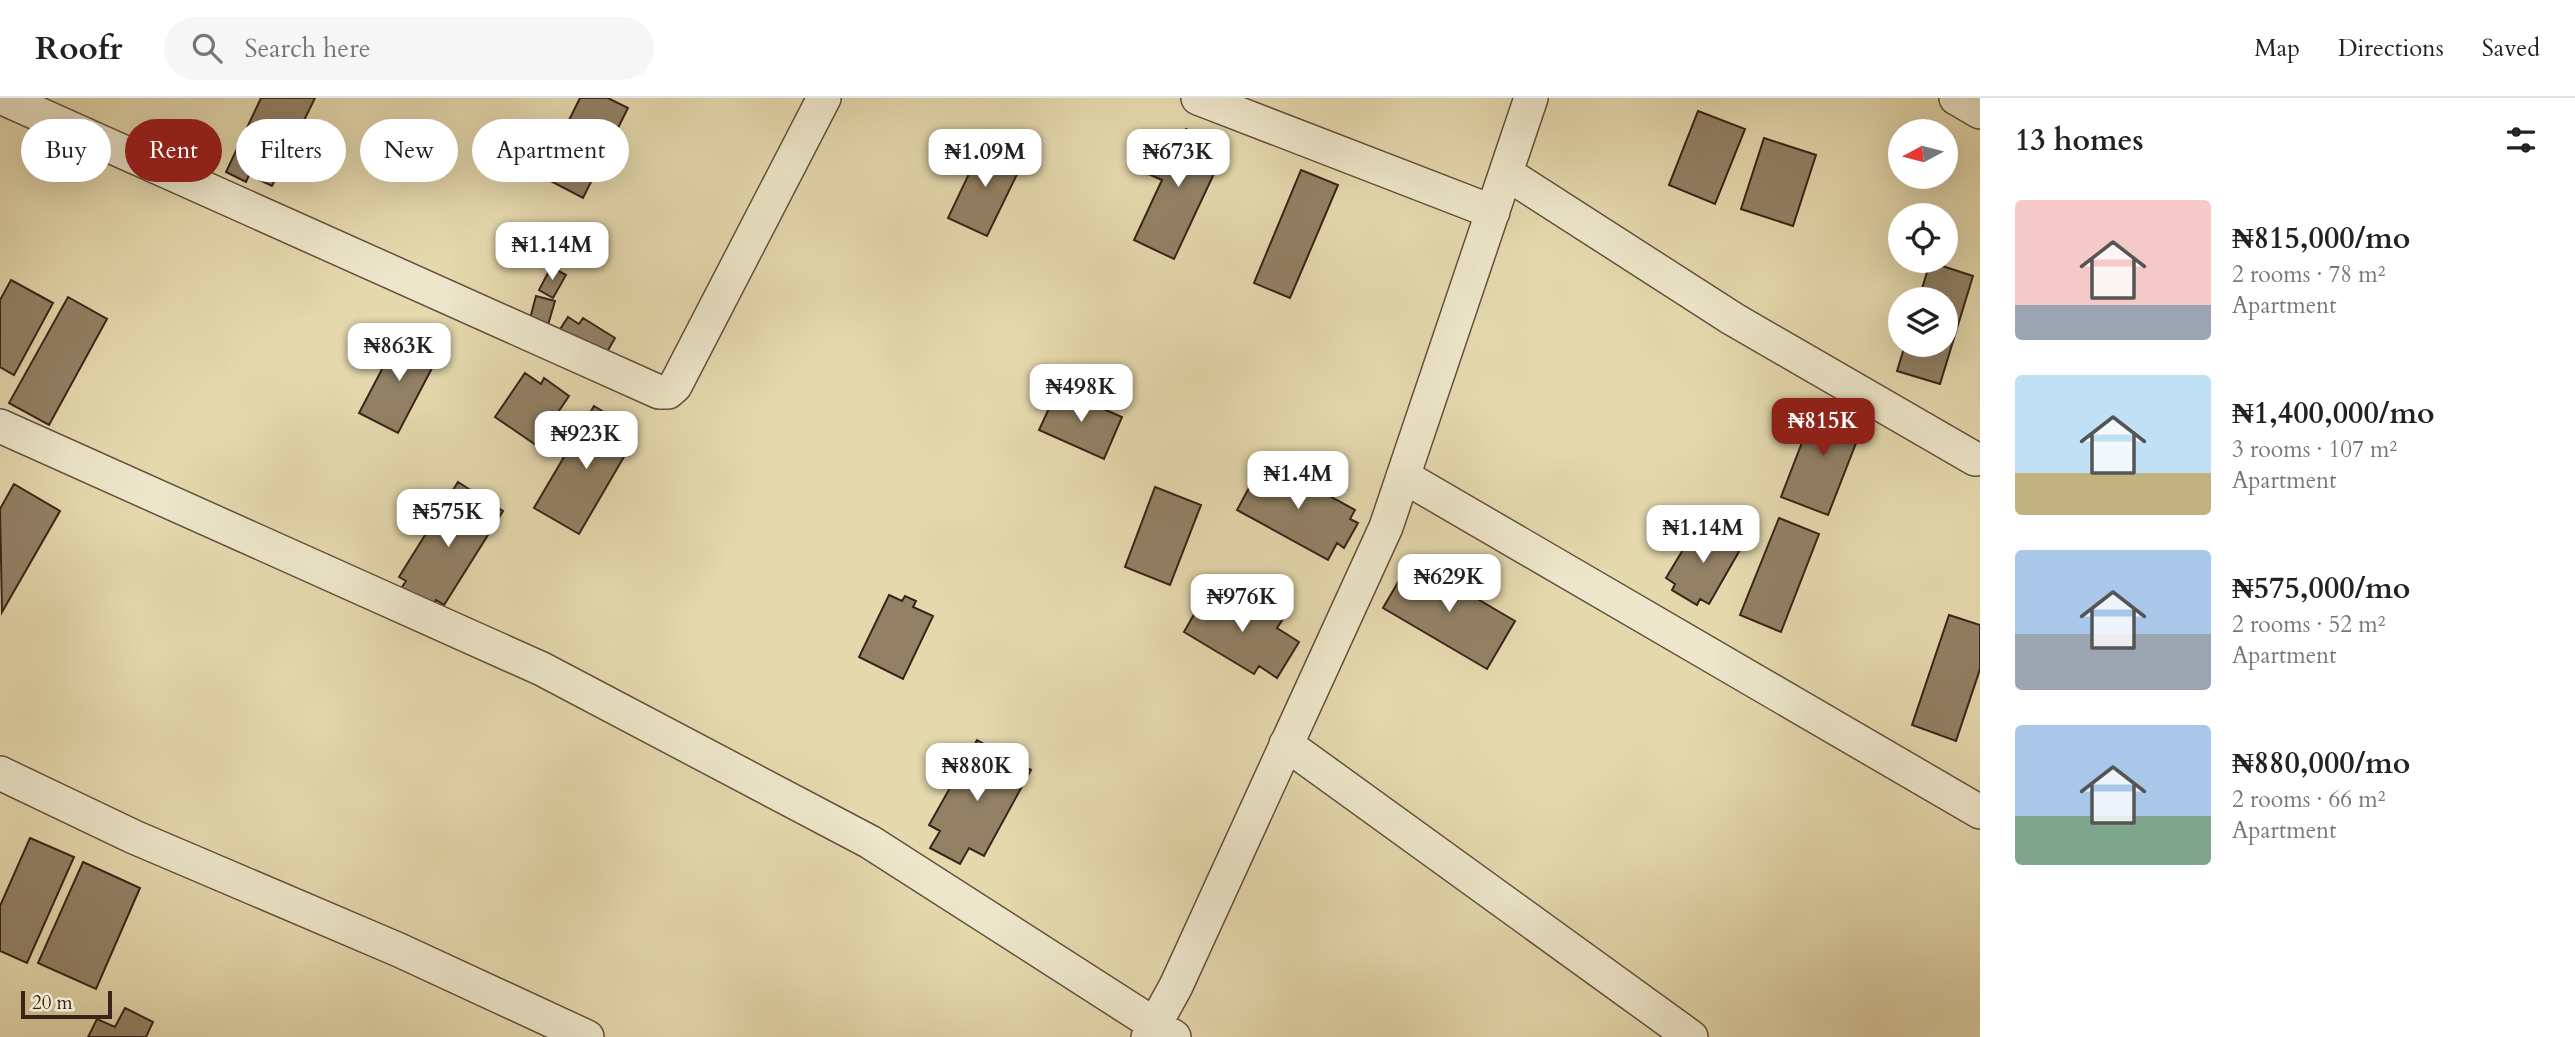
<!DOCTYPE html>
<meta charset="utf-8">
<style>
:root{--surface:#fff;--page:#f6f6f6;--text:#222;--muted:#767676;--line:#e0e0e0;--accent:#8f2418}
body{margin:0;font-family:Cardo,serif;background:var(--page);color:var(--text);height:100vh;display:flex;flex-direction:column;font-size:26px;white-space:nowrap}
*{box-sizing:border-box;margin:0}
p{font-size:23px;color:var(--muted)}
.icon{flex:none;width:38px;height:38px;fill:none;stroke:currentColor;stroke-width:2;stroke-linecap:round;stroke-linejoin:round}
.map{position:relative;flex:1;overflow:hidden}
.side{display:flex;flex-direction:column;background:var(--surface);width:595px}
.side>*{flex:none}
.banner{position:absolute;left:21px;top:21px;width:665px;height:63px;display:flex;gap:14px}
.needle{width:46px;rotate:263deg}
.tools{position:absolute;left:1888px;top:21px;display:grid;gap:14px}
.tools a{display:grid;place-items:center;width:70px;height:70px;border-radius:50%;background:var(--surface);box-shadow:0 7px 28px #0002;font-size:35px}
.scale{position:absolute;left:21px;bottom:18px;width:91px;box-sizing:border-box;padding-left:7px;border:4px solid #3a2318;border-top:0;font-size:19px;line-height:24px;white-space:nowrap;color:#3a2318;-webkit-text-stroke:5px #ede6ca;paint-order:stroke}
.price{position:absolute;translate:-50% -60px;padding:0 16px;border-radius:14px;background:#fff;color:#222;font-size:23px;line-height:46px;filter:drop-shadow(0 2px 4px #0008)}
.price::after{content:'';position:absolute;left:50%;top:42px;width:21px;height:16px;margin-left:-10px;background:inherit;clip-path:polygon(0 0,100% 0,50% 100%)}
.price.on{background:var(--accent);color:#fff}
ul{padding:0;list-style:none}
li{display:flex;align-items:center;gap:21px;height:175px;padding:0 35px}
li span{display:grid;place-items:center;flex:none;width:196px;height:140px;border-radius:7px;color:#555}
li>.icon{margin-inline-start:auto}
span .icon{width:84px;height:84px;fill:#fffc;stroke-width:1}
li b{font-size:30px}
h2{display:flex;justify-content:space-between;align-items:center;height:84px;padding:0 35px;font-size:30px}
.tag{padding:0 24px;border-radius:32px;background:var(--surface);box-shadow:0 7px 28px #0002;font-size:24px;line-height:63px}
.tag.on{background:var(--accent);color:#fff}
header{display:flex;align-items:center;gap:42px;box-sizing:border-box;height:98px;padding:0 35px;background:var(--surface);border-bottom:2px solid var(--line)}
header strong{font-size:33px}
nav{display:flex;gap:38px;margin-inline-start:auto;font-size:24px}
.search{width:490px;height:63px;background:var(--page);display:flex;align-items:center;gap:18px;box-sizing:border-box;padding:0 24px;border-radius:38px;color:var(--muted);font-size:26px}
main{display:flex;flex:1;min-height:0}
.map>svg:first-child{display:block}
.building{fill:#928165;stroke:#3a2318;stroke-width:2}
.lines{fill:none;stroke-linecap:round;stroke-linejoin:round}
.minor-casing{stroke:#64503d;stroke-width:36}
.minor{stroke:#ede6ca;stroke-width:33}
</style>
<header>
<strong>Roofr</strong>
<div class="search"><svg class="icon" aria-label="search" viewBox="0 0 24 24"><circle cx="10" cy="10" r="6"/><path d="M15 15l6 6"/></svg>Search here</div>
<nav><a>Map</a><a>Directions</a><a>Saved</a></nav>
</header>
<main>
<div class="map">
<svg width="1980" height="939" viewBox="0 0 1980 939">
<rect width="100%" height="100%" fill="#e4d8ad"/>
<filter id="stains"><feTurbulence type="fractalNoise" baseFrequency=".00286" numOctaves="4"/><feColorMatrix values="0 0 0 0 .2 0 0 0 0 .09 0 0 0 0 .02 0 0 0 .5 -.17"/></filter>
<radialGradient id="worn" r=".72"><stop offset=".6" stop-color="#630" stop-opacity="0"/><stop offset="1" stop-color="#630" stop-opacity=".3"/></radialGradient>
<path class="building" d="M261,0H315L272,88L249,77L246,84L226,74Z
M580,0H608L628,10L583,100L541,78Z
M1698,13L1745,31L1715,106L1669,87Z
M1186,31L1226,50L1174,161L1134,142L1162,82L1146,75L1166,32L1182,40Z
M1764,40L1816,57L1793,128L1741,111Z
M984,44L1023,64L987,138L948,120Z
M1301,72L1338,87L1290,200L1254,185Z
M1930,164L1973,178L1940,286L1897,273L1905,247H1946V201H1919Z
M551,169L566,177L553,200L539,192Z
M11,182L53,205L14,277L0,269V202Z
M536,198L555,203L545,237L527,232Z
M68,199L107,221L49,327L9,305Z
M568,219L579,226L583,220L615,240L603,261L559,233Z
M401,235L440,255L398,335L359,315Z
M525,275L541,286L544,280L569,298L536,347L495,319Z
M1058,291L1122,319L1104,361L1039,332Z
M1818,303L1865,322L1828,417L1781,399Z
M594,308L622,325L620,328L636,338L579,436L534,410Z
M1264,362L1355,412L1350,421L1358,425L1344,450L1337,445L1328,462L1237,412Z
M458,384L503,413L444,507L436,502L427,517L396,498L406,483L399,479Z
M14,386L60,413L2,514L0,411Z
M1155,389L1201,407L1170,487L1125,469Z
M1779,420L1819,436L1781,534L1740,517Z
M1699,425L1741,450L1709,506L1700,501L1697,507L1672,492L1675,486L1666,480Z
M1411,462L1515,523L1487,571L1383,510Z
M1209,490L1250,515L1256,505L1283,521L1277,530L1299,544L1277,580L1259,568L1254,576L1184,534Z
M889,497L902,503L905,498L916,503L913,509L933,518L903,581L859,559Z
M1949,517L1980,527V571L1956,643L1912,627Z
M977,642L1031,672L984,758L969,750L960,766L930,750L940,733L929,727Z
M30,740L74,759L27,865L0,853V808Z
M83,764L140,790L96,891L38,865Z
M125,910L153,924L146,939H88L97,921L115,929Z"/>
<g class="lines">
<defs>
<path id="minor" d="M3,0L659,294H668L675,288L824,0
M1198,0L1493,114
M1956,0L1980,14
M1506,75L1733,221L1975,361
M0,328L542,571L870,744L1174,939
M1403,378L1980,714
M1286,646L1691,939
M0,675L134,739L399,852L587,939
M1148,939L1176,888L1386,429L1531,0"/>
</defs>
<use href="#minor" class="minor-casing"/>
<use href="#minor" class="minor"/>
</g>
<rect width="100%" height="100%" filter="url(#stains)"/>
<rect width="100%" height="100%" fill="url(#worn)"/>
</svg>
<div class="tools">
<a><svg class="needle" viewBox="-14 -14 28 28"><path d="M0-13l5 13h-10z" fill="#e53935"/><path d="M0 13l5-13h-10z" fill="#767676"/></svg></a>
<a><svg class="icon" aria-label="locate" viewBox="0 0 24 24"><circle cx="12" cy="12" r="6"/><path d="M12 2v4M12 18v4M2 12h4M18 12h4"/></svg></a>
<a><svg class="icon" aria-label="layers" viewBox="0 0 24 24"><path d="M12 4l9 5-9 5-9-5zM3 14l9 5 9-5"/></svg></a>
</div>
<div class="scale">20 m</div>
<b class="price" style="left:985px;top:91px">₦1.09M</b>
<b class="price" style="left:1178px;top:91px">₦673K</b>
<b class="price" style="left:552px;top:184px">₦1.14M</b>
<b class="price" style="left:399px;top:285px">₦863K</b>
<b class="price" style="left:1081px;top:326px">₦498K</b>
<b class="price on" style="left:1823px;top:360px">₦815K</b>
<b class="price" style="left:586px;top:373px">₦923K</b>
<b class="price" style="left:1298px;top:413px">₦1.4M</b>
<b class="price" style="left:448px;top:451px">₦575K</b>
<b class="price" style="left:1703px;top:467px">₦1.14M</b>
<b class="price" style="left:1449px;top:516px">₦629K</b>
<b class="price" style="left:1242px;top:536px">₦976K</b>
<b class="price" style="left:977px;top:705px">₦880K</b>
<div class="banner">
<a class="tag">Buy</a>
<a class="tag on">Rent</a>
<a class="tag">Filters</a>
<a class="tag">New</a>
<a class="tag">Apartment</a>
</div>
</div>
<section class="side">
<h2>13 homes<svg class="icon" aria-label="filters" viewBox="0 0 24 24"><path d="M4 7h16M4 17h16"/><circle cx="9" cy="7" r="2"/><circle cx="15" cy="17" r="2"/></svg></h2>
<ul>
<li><span style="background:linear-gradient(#f6c9c9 75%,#9aa5b1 0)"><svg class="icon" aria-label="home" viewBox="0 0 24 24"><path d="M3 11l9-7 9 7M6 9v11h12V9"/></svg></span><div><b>₦815,000/mo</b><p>2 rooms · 78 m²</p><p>Apartment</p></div></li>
<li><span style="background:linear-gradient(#bfe0f5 70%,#c2b280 0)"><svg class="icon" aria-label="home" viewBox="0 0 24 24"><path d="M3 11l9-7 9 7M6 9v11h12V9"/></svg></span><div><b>₦1,400,000/mo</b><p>3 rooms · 107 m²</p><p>Apartment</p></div></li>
<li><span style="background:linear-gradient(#a9c7e8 60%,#9aa5b1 0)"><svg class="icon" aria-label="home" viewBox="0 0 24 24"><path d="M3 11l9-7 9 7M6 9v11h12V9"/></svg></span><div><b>₦575,000/mo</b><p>2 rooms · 52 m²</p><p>Apartment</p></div></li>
<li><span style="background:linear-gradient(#a9c7e8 65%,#7fa58c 0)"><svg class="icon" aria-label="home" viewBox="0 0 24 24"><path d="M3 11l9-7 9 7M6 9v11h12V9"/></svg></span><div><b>₦880,000/mo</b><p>2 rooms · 66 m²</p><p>Apartment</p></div></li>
</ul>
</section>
</main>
